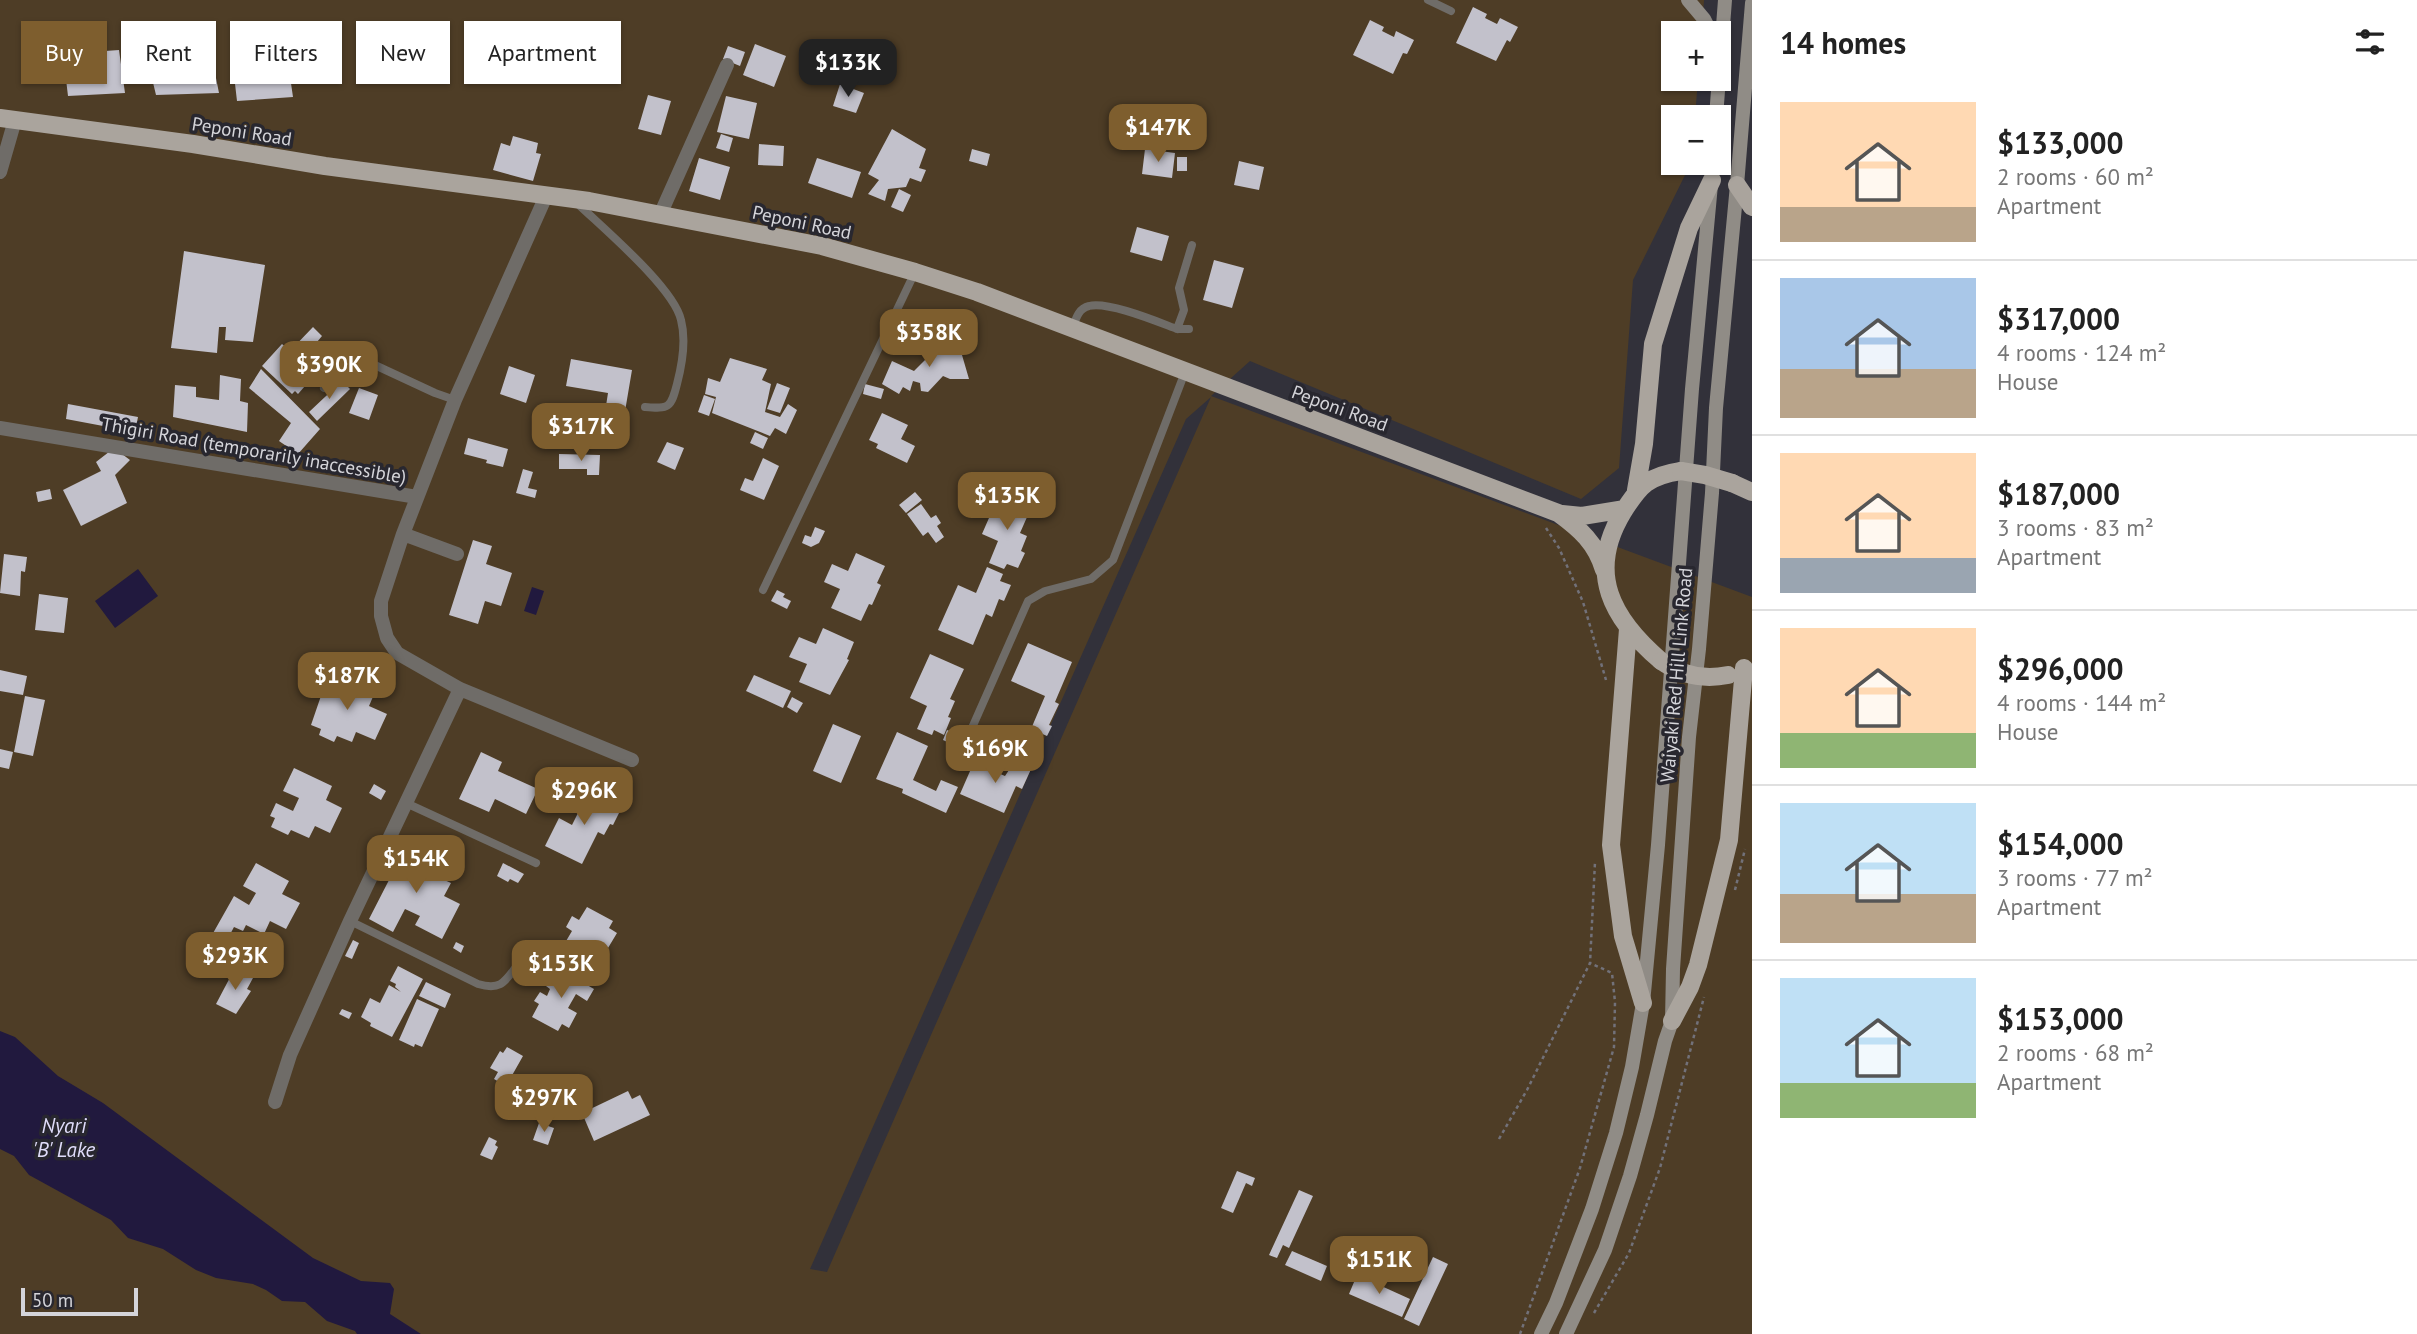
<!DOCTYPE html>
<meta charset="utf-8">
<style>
:root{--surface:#fff;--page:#f6f6f6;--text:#222;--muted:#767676;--line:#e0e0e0;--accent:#7e5e2e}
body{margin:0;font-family:"PT Sans",sans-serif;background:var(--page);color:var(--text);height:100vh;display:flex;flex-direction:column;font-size:26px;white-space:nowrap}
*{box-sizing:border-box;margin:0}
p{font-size:23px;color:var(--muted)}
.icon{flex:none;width:38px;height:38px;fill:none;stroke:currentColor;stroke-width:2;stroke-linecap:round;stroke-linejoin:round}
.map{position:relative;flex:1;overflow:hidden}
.side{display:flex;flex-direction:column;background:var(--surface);width:665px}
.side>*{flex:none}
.top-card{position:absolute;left:21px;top:21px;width:665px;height:63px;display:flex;gap:14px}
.tools{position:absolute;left:1661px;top:21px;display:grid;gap:14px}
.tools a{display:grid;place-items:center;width:70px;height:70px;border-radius:0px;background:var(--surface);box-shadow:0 2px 5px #0004;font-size:35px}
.scale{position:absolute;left:21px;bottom:18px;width:117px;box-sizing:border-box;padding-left:7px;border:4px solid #d5d5da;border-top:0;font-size:19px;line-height:24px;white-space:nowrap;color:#d5d5da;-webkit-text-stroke:5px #28272f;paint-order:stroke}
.price{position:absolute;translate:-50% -60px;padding:0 16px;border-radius:14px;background:var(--accent);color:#fff;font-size:23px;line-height:46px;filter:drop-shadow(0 2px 4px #0008)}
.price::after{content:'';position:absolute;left:50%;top:42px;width:21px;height:16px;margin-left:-10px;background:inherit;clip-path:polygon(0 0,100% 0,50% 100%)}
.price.on{background:#222;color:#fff}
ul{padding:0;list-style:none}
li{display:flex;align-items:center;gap:21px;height:175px;padding:0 28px}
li+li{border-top:2px solid var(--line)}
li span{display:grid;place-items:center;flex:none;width:196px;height:140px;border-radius:0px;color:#555}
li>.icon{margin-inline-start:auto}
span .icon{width:84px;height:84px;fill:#fffc;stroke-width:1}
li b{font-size:30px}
h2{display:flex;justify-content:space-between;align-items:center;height:84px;padding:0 28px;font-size:30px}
.tag{padding:0 24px;border-radius:0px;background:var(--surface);box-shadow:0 2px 5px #0004;font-size:24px;line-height:63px}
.tag.on{background:var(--accent);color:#fff}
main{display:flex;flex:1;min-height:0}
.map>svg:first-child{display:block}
.green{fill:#4e3d26;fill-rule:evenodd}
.water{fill:#21193e}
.building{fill:#c2c1cb}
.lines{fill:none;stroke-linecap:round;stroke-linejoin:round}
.path{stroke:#727179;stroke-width:2.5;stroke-dasharray:3.5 3.5;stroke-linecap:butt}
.lane{stroke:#6f6c68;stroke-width:8}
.street{stroke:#6f6c68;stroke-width:14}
.secondary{stroke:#908c86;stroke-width:14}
.primary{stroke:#aaa49d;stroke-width:18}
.primary-bridge{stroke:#aaa49d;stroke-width:18}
.labels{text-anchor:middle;stroke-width:7;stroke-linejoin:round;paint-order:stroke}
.street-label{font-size:19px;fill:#d5d5da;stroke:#28272f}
.water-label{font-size:21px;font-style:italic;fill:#dfdcf9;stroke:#28272f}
</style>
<main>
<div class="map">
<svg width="1752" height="1334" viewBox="0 0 1752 1334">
<rect width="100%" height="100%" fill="#32313a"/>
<path class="green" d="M0,0H1704L1702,33H1673V79H1698L1695,117H1673V163H1691L1633,280L1619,468L1581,499L1250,361L1211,396L1752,597V1334H0ZM1211,397L827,1272L810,1269L1186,419Z"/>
<path class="water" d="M138,569L158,596L115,628L95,601Z
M532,587L544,591L536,615L524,611Z
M0,1031L15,1037L58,1076L103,1103L313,1258L361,1281L390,1283L394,1289L390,1314L421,1334H357L355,1331L327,1321L305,1302L282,1301L266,1290L253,1284L216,1278L196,1270L163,1249L128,1238L111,1220L29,1175L14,1156L0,1149Z"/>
<path class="building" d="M1473,7L1487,14L1485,18L1497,24L1500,18L1518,27L1510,42L1507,40L1496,61L1456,43Z
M1370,20L1384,27L1382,31L1394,37L1396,31L1414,40L1407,54L1403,53L1393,74L1353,55Z
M208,38L219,93L156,95L144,45Z
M755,44L786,56L774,87L743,75Z
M728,46L745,52L740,66L723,59Z
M119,50L125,93L68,96L63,54Z
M287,56L293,97L237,101L232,58Z
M840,84L864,93L856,113L833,106Z
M648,95L671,101L661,135L638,129Z
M726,96L757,103L749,139L717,132Z
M892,129L926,149L919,168L926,170L921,182L910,178L906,187L888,189L885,201L868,194L879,180L868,174Z
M721,134L733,138L729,152L716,148Z
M513,136L538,143L536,153L541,154L533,181L493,170L501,143L510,146Z
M759,144L784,146L783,166L758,165Z
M972,149L990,154L987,166L969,161Z
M1145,149L1175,153L1172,178L1142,174Z
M1177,157H1187V171H1177Z
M699,158L730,167L720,200L689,191Z
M817,158L861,172L852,198L808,183Z
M1239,161L1264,167L1259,190L1234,185Z
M899,189L911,195L903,212L891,207Z
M1137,227L1169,236L1162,261L1130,252Z
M184,251L265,265L253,342L225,340L226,327H219L217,353L171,348Z
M1214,260L1244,268L1232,308L1203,300Z
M313,327L322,336L317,342L319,343L306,357L311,361L302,371L308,377L302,383L305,386L298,394L295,391L292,394L262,366L282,344L290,351Z
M932,340L954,341V351L962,355L969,379H950L943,376L928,392L921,391L920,383L913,381L910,391L903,387L899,394L882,384L892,361L914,371L930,355Z
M730,358L767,369L762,380L771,384L765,412L780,417L788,404L797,410L786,434L775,428L770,436L712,413L716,397L705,394L708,378L720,382Z
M571,359L632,370L622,429L603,425L608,393L566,386Z
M509,366L535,375L526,403L500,394Z
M261,369L320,429L298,454L279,441L291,423L249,388Z
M220,375L241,379L240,401L248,403L247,432L173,417L175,385L196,387V397L219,400Z
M342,381L350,389L317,421L309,412Z
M777,383L790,388L780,413L767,409Z
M865,384L884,389L881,399L863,394Z
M359,388L378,395L369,420L349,413Z
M704,395L715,399L709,416L698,412Z
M68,404L138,417L135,432L66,419Z
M882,413L908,425L901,439L915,446L907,463L876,448L878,444L869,440Z
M755,432L768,438L763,449L750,443Z
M468,438L508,449L503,467L486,463L487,460L464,454Z
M667,442L684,448L675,470L657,462Z
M114,448L130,460L115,475L127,503L81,526L63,490L101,471L96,462Z
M559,454L600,455L599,475H587V469H559Z
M763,458L779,466L764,500L740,490L745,478L753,481Z
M523,469L533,472L528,488L537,490L535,498L516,493Z
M50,489L52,499L38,502L36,492Z
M915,492L922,500L906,513L899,505Z
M999,495L1031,508L1020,533L1027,536L1021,551L1025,553L1018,568L1007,564L1004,569L989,563L998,541L982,534Z
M921,504L931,518L936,515L941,523L937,526L944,537L936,543L928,532L923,536L907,514Z
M815,527L825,531L819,543L811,547L802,543L805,535L811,537Z
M473,540L492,546L486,564L512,573L501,606L485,601L478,624L449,615Z
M856,553L885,566L877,583L881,585L872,605L869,604L861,621L831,608L840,589L824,582L832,564L848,571Z
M4,554L27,557L25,572L21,571L20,596L0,593Z
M987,567L1003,574L1000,581L1011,585L1004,601L999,599L992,617L986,614L973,645L938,630L958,585L976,593Z
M777,590L785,594L783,597L791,601L787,609L771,601Z
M39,594L68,598L64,633L35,630Z
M823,628L854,642L847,659L849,660L830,695L799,682L807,664L789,657L799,637L816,644Z
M1028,643L1072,662L1055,702L1059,704L1049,725L1052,726L1047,736L1031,729L1045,696L1011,681Z
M930,654L964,669L950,699L955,701L948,717L951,718L944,735L934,730L932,735L917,729L927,706L910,698Z
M0,670L27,676L23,695L0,691Z
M754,675L791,691L783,708L746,691Z
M333,678L341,681L343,678L375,692L369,706L387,714L375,740L356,732L352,742L337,736L334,742L319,735L321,729L311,725L323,690L327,691Z
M25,696L45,700L33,756L14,752Z
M792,697L803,703L797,713L787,707Z
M833,724L861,736L841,783L813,771Z
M947,730L958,735L954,745L943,740Z
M897,732L928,746L913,780L936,791L941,780L958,787L946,813L902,793L903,789L876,779Z
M0,749L13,752L9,769L0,767Z
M481,752L502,762L498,771L538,789L526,814L495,799L489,812L459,799Z
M1017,761L1032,767L1022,789L1016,786L1004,813L960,794L974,762L990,769L993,762L1001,766L998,773L1005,776L1009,770L1012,771Z
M294,768L332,786L326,800L342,808L330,833L315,826L309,838L291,830L288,835L271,827L275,818L270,816L276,803L293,811L299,798L283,791Z
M374,784L386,791L381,800L369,793Z
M590,789L623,805L613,825L610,824L604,835L598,832L582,864L545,846L559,818L572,825Z
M408,843L438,858L431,874L451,883L444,896L460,904L442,939L415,925L420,916L405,909L393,932L369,919Z
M256,863L289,881L282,894L300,903L286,929L270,921L264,934L246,925L243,931L234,927L226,942L212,935L234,896L249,905L256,893L243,886Z
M503,863L524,874L518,883L510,879L508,882L497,876Z
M587,907L613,921L609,928L617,933L608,948L601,944L593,958L598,961L592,969L585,965L582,970L569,963L571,960L559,953L572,931L566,927L572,916L579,920Z
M353,940L359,943L352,959L345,956Z
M456,942L464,946L461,953L453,948Z
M398,966L423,979L392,1037L370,1026L371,1023L361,1017L370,998L380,1003L389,985L401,992L395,987L396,984L390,981Z
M235,968L253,978L247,989L251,991L236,1014L216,1004Z
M556,969L568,976L570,971L582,978L581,982L583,983L585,978L590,981L587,985L594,989L587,1001L576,994L568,1008L577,1013L569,1028L562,1024L558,1031L532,1017L539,1004L534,1001L540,992L547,996L550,989L546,986Z
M426,982L451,994L445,1008L419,996Z
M417,999L439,1009L422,1047L415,1044L414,1047L399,1040Z
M342,1009L352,1013L349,1019L339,1014Z
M507,1047L523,1056L506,1086L494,1079L498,1072L490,1068L500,1051L503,1053Z
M628,1091L632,1099L640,1095L650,1115L594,1141L582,1113Z
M539,1123L554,1128L548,1145L533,1140Z
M489,1137L497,1141L495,1145L498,1147L492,1160L480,1155Z
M1237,1171L1255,1178L1252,1186L1246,1183L1233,1213L1221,1208Z
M1299,1190L1313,1196L1289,1248L1283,1245L1277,1258L1269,1255Z
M1292,1251L1327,1266L1321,1281L1285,1265Z
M1433,1257L1448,1264L1419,1326L1404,1319Z
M1357,1275L1410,1299L1402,1317L1349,1294Z"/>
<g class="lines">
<path class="path" d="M1546,528L1559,548L1583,602L1606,680
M1735,890L1745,849
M1499,1139L1527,1090L1590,963L1595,862
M1594,1313L1629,1253L1660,1168L1704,997
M1520,1334L1580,1168L1614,1047L1615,1002L1612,973L1590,963"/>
<path class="lane" d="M1428,0L1451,11
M578,204C604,229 674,288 681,320C686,339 682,365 677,384C671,408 669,409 645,407
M1073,327C1076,318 1079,308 1089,306C1108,301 1158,322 1177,329L1184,310L1179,288L1192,245
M1177,329H1189
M324,388C336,373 344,362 364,360L435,393L455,400
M763,590L915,272
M964,746L1028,601L1045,591L1091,579L1113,560L1185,372
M406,803L536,863
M350,921L478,984C502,991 505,981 519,963"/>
<path class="street" d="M0,172L15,120
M546,196L455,400L403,534L381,601V616L387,638L397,653L460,689L632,760
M660,215L727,65
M0,428L417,497
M403,534L457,554
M275,1102L290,1055L350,921L460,689"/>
<path class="secondary" d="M1688,0L1704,19L1711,33
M1716,117L1725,0
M1541,1334L1556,1303L1592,1209L1616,1133L1632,1067L1643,1003L1658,845L1692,389L1713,163
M1566,1334L1605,1250L1630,1176L1647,1115L1665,1041L1672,1021L1673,969L1689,737L1699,649L1712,493L1716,408L1737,185L1752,3"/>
<path class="primary" d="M0,118L193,144L325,166L589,201L822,246L915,272L977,292L1558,513C1580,529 1596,543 1604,570
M1737,185L1752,207
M1732,483L1752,492
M1636,490L1644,444L1653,344L1689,228L1712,180
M1562,514L1582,516L1625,509
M1628,629L1611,845L1623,936L1643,1003
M1661,661C1612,619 1586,573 1623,512C1640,485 1648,476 1681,471
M1672,1021L1690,987L1698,965L1729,840L1744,668"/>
<path class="primary-bridge" d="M1681,471L1705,475L1732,483
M1661,661C1681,675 1704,680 1728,675"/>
</g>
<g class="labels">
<g class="street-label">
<text transform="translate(242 131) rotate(9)" y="7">Peponi Road</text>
<text transform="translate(802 222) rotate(12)" y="7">Peponi Road</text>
<text transform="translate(1340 408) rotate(20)" y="7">Peponi Road</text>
<text transform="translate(254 450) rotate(10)" y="7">Thigiri Road (temporarily inaccessible)</text>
<text transform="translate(1676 675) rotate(-85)" y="7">Waiyaki Red Hill Link Road</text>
</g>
<g class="water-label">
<text x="64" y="1133">Nyari<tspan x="64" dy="24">'B' Lake</tspan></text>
</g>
</g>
</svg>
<div class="tools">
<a>+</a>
<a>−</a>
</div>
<div class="scale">50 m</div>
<b class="price on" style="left:848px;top:99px">$133K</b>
<b class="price" style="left:1158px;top:164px">$147K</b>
<b class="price" style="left:929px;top:369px">$358K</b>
<b class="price" style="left:329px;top:401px">$390K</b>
<b class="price" style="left:581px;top:463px">$317K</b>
<b class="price" style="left:1007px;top:532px">$135K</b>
<b class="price" style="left:347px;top:712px">$187K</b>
<b class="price" style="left:995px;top:785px">$169K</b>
<b class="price" style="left:584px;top:827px">$296K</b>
<b class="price" style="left:416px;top:895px">$154K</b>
<b class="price" style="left:235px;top:992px">$293K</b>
<b class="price" style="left:561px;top:1000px">$153K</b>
<b class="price" style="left:544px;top:1134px">$297K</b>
<b class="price" style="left:1379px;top:1296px">$151K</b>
<div class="top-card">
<a class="tag on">Buy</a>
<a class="tag">Rent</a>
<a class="tag">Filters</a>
<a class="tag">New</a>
<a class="tag">Apartment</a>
</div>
</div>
<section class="side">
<h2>14 homes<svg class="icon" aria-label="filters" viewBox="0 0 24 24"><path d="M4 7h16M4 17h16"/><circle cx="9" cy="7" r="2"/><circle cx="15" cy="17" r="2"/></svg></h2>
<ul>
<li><span style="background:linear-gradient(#ffd9b3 75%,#b9a48a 0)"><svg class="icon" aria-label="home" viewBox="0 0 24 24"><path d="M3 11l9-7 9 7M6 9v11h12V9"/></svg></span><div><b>$133,000</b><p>2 rooms · 60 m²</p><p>Apartment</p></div></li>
<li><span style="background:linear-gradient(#a9c7e8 65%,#b9a48a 0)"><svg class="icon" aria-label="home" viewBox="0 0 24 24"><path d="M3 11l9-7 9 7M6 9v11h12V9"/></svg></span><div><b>$317,000</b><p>4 rooms · 124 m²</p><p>House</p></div></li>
<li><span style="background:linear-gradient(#ffd9b3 75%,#9aa5b1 0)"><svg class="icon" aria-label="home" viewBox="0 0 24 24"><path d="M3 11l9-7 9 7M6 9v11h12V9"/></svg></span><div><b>$187,000</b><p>3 rooms · 83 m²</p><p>Apartment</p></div></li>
<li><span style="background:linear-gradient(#ffd9b3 75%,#8fb573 0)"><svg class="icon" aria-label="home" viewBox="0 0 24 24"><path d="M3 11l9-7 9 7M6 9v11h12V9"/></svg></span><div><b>$296,000</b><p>4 rooms · 144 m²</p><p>House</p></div></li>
<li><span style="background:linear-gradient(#bfe0f5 65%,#b9a48a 0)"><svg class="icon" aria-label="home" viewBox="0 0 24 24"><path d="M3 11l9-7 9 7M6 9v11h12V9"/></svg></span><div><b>$154,000</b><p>3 rooms · 77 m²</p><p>Apartment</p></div></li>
<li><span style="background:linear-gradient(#bfe0f5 75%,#8fb573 0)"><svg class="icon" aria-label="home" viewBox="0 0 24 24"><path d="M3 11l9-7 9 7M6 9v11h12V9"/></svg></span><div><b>$153,000</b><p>2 rooms · 68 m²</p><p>Apartment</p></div></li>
</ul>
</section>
</main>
